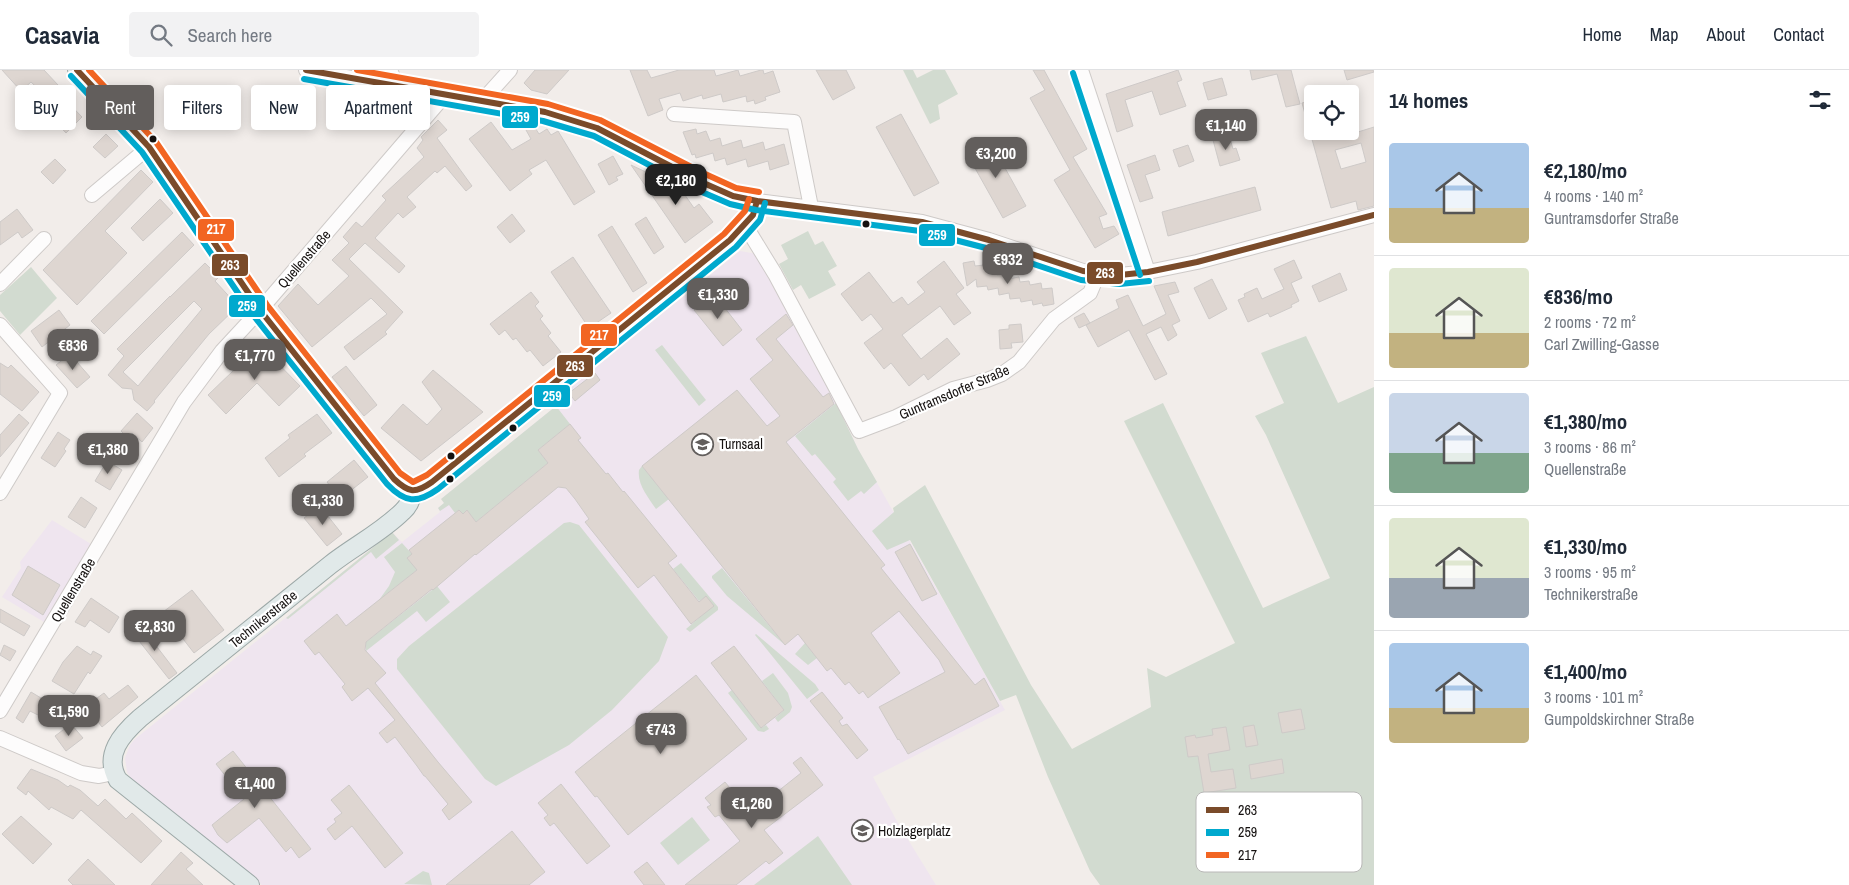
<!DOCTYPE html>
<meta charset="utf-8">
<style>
:root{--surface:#fff;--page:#f2f2f3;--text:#1f2937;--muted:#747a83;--line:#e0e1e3;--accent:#625e5c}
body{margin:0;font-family:"Archivo Narrow",sans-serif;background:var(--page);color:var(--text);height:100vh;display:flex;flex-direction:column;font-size:19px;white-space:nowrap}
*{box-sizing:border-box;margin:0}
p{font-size:16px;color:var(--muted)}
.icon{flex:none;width:28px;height:28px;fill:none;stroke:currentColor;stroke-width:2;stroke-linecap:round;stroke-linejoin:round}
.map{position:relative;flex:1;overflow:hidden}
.drawer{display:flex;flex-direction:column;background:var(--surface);width:475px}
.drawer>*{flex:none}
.top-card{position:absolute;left:15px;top:15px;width:475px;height:45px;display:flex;gap:10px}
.controls{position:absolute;left:1304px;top:15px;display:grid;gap:10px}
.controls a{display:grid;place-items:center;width:55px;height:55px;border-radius:5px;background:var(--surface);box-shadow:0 2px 12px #0003;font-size:25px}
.price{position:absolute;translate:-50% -42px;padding:0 11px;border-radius:10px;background:var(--accent);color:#fff;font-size:16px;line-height:32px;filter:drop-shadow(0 1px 2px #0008)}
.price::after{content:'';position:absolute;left:50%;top:30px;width:15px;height:11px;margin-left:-8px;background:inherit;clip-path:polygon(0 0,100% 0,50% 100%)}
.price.on{background:#222;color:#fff}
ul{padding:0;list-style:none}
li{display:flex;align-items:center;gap:15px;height:125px;padding:0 15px}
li+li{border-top:1px solid var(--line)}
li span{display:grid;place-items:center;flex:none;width:140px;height:100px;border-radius:5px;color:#555}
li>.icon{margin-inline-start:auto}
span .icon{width:60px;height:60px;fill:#fffc;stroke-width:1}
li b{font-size:21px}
h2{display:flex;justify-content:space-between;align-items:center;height:60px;padding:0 15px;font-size:21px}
.chip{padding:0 18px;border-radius:5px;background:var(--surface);box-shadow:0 2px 12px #0003;font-size:18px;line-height:45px}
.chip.on{background:var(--accent);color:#fff}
header{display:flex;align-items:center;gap:30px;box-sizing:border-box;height:70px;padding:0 25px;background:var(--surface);border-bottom:1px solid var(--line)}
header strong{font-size:24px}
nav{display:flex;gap:28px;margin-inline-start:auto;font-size:18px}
.search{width:350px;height:45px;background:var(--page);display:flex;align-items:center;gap:12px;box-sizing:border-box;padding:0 18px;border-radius:5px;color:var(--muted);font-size:19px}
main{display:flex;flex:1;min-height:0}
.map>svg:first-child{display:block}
.education{fill:#efe5ef}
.green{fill:#d2dbd0}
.building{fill:#ded6d1;stroke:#cecac8;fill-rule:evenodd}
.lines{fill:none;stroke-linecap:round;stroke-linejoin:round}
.minor-casing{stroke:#cecac8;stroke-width:16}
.major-casing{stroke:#9ca8a7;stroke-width:20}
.minor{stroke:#fdfcfc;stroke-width:14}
.major{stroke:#e1e9e9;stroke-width:18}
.bus-1-casing{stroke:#fff;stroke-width:10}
.bus-2-casing{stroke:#fff;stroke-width:10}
.bus-3-casing{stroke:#fff;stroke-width:10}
.bus-1{stroke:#7a4b2a;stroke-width:6}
.bus-2{stroke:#00a9ce;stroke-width:6}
.bus-3{stroke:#f26522;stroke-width:6}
.bus-dot{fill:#151110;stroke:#fff;stroke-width:2}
.labels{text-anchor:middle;stroke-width:4.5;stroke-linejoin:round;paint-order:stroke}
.street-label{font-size:14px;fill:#151110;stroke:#fff}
.poi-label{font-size:14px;fill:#151110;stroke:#fff;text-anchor:start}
.key{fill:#fff;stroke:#b9b8b7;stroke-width:1}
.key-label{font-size:14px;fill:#151110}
.line-badge{stroke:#fff;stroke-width:2}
.badge-label{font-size:14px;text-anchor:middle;font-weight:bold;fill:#fff}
</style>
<header>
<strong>Casavia</strong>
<div class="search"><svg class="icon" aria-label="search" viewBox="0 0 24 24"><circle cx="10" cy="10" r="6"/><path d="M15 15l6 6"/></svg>Search here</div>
<nav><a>Home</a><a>Map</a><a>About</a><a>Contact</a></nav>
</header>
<main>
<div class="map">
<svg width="1374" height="815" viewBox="0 0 1374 815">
<rect width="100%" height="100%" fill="#f2edea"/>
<path class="education" d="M740,181L757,184L836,333L858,379L1005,640L873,707L899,755L936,815H262L131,708L127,702L125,688L130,675L135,669L392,462L402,472L440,442L438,438L444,433L441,429L556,336L565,322Z
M52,450L91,474L44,552L2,527L21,498L20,492Z"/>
<path class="green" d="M903,0H913L917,8L933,0H945L958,24L938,35L940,49L930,54Z
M808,161L815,175L823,171L837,196L828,201L836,215L809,229L801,215L793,220L779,194L788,189L781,175Z
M739,176L740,178L572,313L571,311Z
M31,197L57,228L20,265L0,241V225Z
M1306,266L1338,333L1374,317V815H1100L1090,801L1048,707L1016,625L1000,631L910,470L887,480L872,461L894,442L893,438L925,415L1031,615L1072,679L1151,637L1147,598L1166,607L1235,573L1124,351L1163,333L1263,538L1330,508L1266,365L1255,346L1284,333L1261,283Z
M662,275L706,330L699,336L655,280Z
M836,333L858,379L877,412L864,424L861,421L848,431L833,412L836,409L815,384L812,386L795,366Z
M556,336L570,354L538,380L548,393L476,452L467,440L463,444L459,440L455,443L449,435L440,441L438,438L444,433L441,429Z
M642,396L669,429L656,439C648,427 637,414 639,400Z
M570,452L579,455L668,567L659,591L612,640L569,675L496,716L485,709L397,599V589L409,576L564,453Z
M392,462L399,470L376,489L371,482L288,549L286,548Z
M402,473L412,484L417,500L379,530L389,516L395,502L384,487Z
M681,493L718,537V540L690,562L686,559L713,536L706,527L699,531L673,499Z
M722,498L785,575L727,526L712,508V506Z
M437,516L450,532L426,552L417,541L366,581V572Z
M756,564L815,614L819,620L807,629L755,565Z
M805,573L817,588L808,595L795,584Z
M773,603L788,623L792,637L790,642L778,652L775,648L784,640L762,611Z
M732,620L761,658L766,655L769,659L764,662L758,661L728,623Z
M692,747L710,770L678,795L660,773Z
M818,766L852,815H754Z
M423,801L429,803L432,815L404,814Z"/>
<path class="building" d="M2,0H44L58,15L55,19L82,47L66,63L50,46L58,38L31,12L21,21Z
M535,0H569L547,24L531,20L524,13Z
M630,0H647L651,8L679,0H714L716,6L738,0L740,6L761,0H763L764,4L773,1L780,22L765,27L766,30L755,34L754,30L747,32L746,26L723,32L721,24L703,29L702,25L683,31L680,23L659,29L663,40L648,46Z
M816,0H846L855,18L833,30Z
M1033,0H1044L1087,79L1073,87L1107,144L1099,147L1103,159L1114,156L1119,164L1095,178L1054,110L1070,100L1030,28L1045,20Z
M1178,0L1182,10L1177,12L1186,36L1160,45L1152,21L1125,30L1133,56L1117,62L1106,24Z
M1250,0H1291L1300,34L1286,37L1277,4L1252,10Z
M1344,0H1373L1374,2L1347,10Z
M1222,8L1227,25L1208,30L1203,13Z
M1312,30V61H1350V45L1352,44L1358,62L1374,57V136L1358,140L1356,131L1331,138L1302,33ZM1361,73L1366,92L1341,99L1335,80Z
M901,44L939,113L914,126L876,57Z
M438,50L447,60L437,68L472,116L466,121L445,96L437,103L435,101L407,127L416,137L403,148L398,143L375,168L405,196L399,203L365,173L349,189L403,242L385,262L387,264L354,290L344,277L387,244L371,228L312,277L278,236L298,214L318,235L349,206L332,190L349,173L343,167L356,152L362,157L386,130L382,126L424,87L417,78L423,70L421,67Z
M491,52L512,80L531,69L526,60L534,56L539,64L547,59L551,65L558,61L595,122L574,135L546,90L529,100L532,104L510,121L469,69Z
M696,59L697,64L706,61L710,71L720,68L722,76L741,70L743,78L763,72L765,80L784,74L789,94L770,100L768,91L748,97L746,89L727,95L725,88L715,91L713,83L696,88L695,84L692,85L683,62Z
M106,64L118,76L105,88L93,77Z
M1229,65L1233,79L1236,78L1240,90L1220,96L1213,70Z
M989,69L1026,136L1003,148L966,82Z
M1188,75L1194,91L1179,97L1173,80Z
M1155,85L1160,100L1145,105L1153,128L1140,132L1127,95Z
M613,86L623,104L616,107L618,110L609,115L598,94Z
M55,89L66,100L53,114L41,102Z
M631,95L648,103L651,102L658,110L662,108L666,113L669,111L676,120L680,118L694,138L699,134L713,152L685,173Z
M141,100L153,112L105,161L127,183L77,235L43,200Z
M1255,117L1261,140L1168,166L1162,142Z
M160,129L173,143L143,171L131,158Z
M17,139L33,160L22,168L18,162L0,175V152Z
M512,144L525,161L510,173L497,157Z
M646,147L664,177L654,184L635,154Z
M612,156L647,213L633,222L598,165Z
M182,162L194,175L104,264L91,251Z
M573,187L611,243L589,258L551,202Z
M1294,190L1302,208L1291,213L1299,231L1291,235L1292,237L1270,247L1268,243L1248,252L1238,230L1245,227L1244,224L1257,218L1262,229L1284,219L1274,199Z
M944,191L964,218L956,224L971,243L954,255L940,236L902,265L921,289L947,268L960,284L928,310L924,304L909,316L891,293L884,299L864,273L883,259L871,244L862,251L841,224L869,202L893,233L902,227L908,235L925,222L917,212Z
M974,191L975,196L984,195L985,201L996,199L997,205L1007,204L1008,209L1019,207L1020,212L1029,211L1030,215L1041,213L1042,219L1052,218L1054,234L1043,236L1042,233L1033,235L1032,230L1021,232L1020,228L1010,229L1009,223L999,225L998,218L988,220L987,216L977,217L976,209L967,216L963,193Z
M205,193L219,207L215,211L238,236L209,264L154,331L155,332L147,341L134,330L132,319L122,318L108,305L124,286L117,279L170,226V227ZM194,231L202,239L138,316L123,302Z
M1340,203L1347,220L1319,232L1312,216Z
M1212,209L1227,239L1209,249L1194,218Z
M1175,212L1179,222L1168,225L1180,251L1172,255L1177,265L1168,271L1161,257L1146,264L1167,304L1155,310L1129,260L1098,277L1086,255L1119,238L1116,230L1128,225L1143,256L1166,244L1154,216Z
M531,222L539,232L535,236L543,246L540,249L551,263L548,266L561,282L543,296L530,280L527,282L516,268L513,270L505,260L499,265L490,254Z
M714,224L742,260L723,276L694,240Z
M59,240L70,255L42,277L31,261Z
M1084,243L1090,253L1079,258L1074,248Z
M786,244L793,255L776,269L823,327L829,323L834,334L786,372L885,495L881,498L975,615L984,608L999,636L908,684L899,669L898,670L879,637L945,602L939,590L899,541L871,563L900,603L868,628L863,621L859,624L849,612L845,615L831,598L827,601L798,564L785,575L642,396L737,320L767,356L780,346L750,309L773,290L756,269Z
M1021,254L1023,272L1011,273L1012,278L1000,279L999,260L1009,259V255Z
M260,275L300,316L279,336L257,313L226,344L208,325Z
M70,284L90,307L77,318L56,295Z
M0,293L8,298L11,295L39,322L22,341L0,324Z
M346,296L377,335L364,346L332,307Z
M433,300L483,342L421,391L381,358L403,334L427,355L442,339L422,312Z
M595,303L600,310L575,331L569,323Z
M137,343L153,358L142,372L132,363L127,367L121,361Z
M19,344L29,353L0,387V365Z
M317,344L332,363L304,384L306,386L279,407L265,388L290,368L288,365Z
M570,354L581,368L578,370L606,404L608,403L623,422L624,421L677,486L668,493L699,532L706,526L714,536L691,554L654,505L638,518L585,452L589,449L575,429L566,418L558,417L476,485L475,484L433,520L432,519L366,572L365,580L386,603L375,613L438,692L472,732L449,750L442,740L448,734L425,706H424L417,696L395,667L387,673L379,663L395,650L368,618L352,631L342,617L345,614L319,582L315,585L304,571L337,544L346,556L417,500L407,488L412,484L409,480L459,440L463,444L467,440L476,452L548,393L538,380Z
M58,362L70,370L64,379L66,381L55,397L41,388Z
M354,390L368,407L340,429L327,412Z
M107,391L122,400L110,420L95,411Z
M81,427L97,438L85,458L68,447Z
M320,436L342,464L327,476L304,448Z
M910,474L937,524L922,531L895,482Z
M28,496L60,515L43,545L12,525Z
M192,520L224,560L194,583L180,565L177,568L159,545Z
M91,528L119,547L109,563L90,550L85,557L75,552Z
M0,539L30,556L24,566L0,552Z
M141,556L177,603L169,609L132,562Z
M4,575L16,581L10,591L0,585Z
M77,576L91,585L93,581L102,586L90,604L88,602L74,624L52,611L63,592Z
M734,576L784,640L761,658L711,593Z
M696,605L747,669L628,765L597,726L595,727L575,702Z
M128,615L138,627L102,657L86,636L104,623L109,629Z
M31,622L46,631L38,645L30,641L23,653L16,648Z
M822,622L843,648L839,651L842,656L847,654L868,680L857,689L810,631Z
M1301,639L1305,659L1282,663L1278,643Z
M71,654L83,668L66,681L55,666Z
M1254,655L1258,675L1246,677L1243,657Z
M1226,657L1230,680L1208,684L1211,702L1233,699L1236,718L1204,723L1198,686L1188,687L1185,667L1195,665L1196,668L1213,665L1212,659Z
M233,681L311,779L299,788L291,777L286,782L259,748L227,773L218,765L212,755L244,729L216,694Z
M801,687L823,715L764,760L783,783L769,794L766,791L736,815H685L740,771L719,745L715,747L707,737L711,735L705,728L725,712L748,740L752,737L760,747L778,733L772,726L801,703L793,693Z
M1282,689L1284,703L1251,709L1249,695Z
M31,699L58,710L68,717L70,715L80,720L98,736L105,729L126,749L132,743L162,771L141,793L81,740L73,749L51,737L49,740L28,721L26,725L17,718Z
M561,714L610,776L587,794L554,753L550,756L544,748L548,745L538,733Z
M349,715L403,783L385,798L352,756L335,770L327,759L336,752L334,749L342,743L331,730Z
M21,746L52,774L33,794L2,764Z
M512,761L545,802L529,815H446Z
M181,782L193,793L186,799L203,815H151Z
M88,789L115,815H73L68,810Z
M647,792L665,815H644L634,802Z"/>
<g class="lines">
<defs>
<path id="minor" d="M306,0L545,42L597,58L699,111L733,126L757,131L922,152L989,170L1083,201L1120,205L1148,202L1197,192L1374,145
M390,0L397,16
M1081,0L1148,202
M483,30L510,0
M674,44L794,52L811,137
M92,125L149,77
M745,155L775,204L859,361L896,347L953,319L987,310L1002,304L1019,292L1054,249L1090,223L1098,204
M0,214L44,169
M0,255L60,323L0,423
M413,421L423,419L432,412L730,170L753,145L757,131
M0,641L184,332L222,281L260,240L445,25
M0,668L81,703L99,706L114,703"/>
<path id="major" d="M77,0L149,77L260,240L394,409L404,419L413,421C411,429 409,436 403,441C381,463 354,476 330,495C266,546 203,597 140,648C122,664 103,685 118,710L250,815"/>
</defs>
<use href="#minor" class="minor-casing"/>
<use href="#major" class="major-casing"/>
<use href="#minor" class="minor"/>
<use href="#major" class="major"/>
<defs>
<path id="bus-1" d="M77,0L149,77L260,240L394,409C409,423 415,424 432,412L730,170L753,145L757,131
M306,0L545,42L597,58L699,111L733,126L757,131L922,152L989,170L1083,201L1120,205L1148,202L1197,192L1374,145"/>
<path id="bus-2" d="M1073,3L1140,205
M71,6L142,82L253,245L387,414C405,433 417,434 438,419L736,177L760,150L765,133
M304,9L543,51L594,66L695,119L730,134L756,140L920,161L986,178L1081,210L1120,214L1149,211"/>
<path id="bus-3" d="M89,0L156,72L267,235L400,403L413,412L427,405L724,164L745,141L749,129
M357,0L548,34L600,50L703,103L736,118L759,122"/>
</defs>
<use href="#bus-1" class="bus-1-casing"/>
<use href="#bus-2" class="bus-2-casing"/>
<use href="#bus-3" class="bus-3-casing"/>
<use href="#bus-1" class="bus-1"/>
<use href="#bus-2" class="bus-2"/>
<use href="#bus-3" class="bus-3"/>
</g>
<defs>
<symbol id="university-ring" viewBox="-11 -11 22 22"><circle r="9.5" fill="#fff" stroke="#625e5c" stroke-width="1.5"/><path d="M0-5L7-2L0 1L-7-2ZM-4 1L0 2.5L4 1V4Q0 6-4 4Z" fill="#625e5c"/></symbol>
</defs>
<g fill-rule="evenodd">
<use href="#university-ring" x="690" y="362" width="25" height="25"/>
<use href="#university-ring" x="850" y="748" width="25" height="25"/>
</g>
<g class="bus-dot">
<circle cx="153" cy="69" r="4.5"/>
<circle cx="866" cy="154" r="4.5"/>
<circle cx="513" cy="358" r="4.5"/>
<circle cx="451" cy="386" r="4.5"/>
<circle cx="450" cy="409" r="4.5"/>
</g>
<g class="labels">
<g class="street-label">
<text transform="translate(304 189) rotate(-49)" y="5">Quellenstraße</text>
<text transform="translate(954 322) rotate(-23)" y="5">Guntramsdorfer Straße</text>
<text transform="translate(73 520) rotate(-59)" y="5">Quellenstraße</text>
<text transform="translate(263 549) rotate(-39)" y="5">Technikerstraße</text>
</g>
<g class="poi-label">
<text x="719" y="379">Turnsaal</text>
<text x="878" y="766">Holzlagerplatz</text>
</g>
</g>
<rect x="1196" y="722" width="166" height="80" rx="8" class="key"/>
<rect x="1206" y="737" width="23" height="6" fill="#7a4b2a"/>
<rect x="1206" y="759" width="23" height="7" fill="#00a9ce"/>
<rect x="1206" y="782" width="23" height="6" fill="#f26522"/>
<g class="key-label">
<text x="1238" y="745">263</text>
<text x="1238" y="767">259</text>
<text x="1238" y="790">217</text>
</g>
<g class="line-badge">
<rect x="501" y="35" width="38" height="24" rx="5" fill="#00a9ce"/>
<rect x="197" y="148" width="38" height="24" rx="5" fill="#f26522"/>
<rect x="918" y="153" width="38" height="24" rx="5" fill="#00a9ce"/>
<rect x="211" y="183" width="38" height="24" rx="5" fill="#7a4b2a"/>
<rect x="1086" y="191" width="38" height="24" rx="5" fill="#7a4b2a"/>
<rect x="228" y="224" width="38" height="24" rx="5" fill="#00a9ce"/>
<rect x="580" y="253" width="38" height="24" rx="5" fill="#f26522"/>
<rect x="556" y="284" width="38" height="24" rx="5" fill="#7a4b2a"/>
<rect x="533" y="314" width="38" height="24" rx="5" fill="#00a9ce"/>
</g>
<g class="badge-label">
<text x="520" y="52">259</text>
<text x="216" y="164">217</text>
<text x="937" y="170">259</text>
<text x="230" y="200">263</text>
<text x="1105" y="208">263</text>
<text x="247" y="241">259</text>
<text x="599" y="270">217</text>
<text x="575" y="301">263</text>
<text x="552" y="331">259</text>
</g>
</svg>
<div class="controls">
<a><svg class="icon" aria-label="locate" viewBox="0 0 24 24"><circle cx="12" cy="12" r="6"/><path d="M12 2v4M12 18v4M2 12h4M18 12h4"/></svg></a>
</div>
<b class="price" style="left:1226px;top:81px">€1,140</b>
<b class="price" style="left:996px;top:109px">€3,200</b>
<b class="price on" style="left:676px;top:136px">€2,180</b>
<b class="price" style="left:1008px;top:215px">€932</b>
<b class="price" style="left:718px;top:250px">€1,330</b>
<b class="price" style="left:73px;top:301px">€836</b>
<b class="price" style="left:255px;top:311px">€1,770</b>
<b class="price" style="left:108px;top:405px">€1,380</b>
<b class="price" style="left:323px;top:456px">€1,330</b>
<b class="price" style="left:155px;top:582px">€2,830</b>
<b class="price" style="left:69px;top:667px">€1,590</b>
<b class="price" style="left:661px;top:685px">€743</b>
<b class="price" style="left:255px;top:739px">€1,400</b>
<b class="price" style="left:752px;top:759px">€1,260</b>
<div class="top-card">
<a class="chip">Buy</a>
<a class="chip on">Rent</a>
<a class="chip">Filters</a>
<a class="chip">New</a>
<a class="chip">Apartment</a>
</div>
</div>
<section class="drawer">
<h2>14 homes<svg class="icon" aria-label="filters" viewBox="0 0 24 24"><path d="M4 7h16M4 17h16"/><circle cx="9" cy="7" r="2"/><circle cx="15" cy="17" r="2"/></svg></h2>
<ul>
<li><span style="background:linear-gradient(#a9c7e8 65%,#c2b280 0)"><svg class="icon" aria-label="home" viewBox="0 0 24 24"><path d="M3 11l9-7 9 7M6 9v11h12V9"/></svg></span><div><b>€2,180/mo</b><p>4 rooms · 140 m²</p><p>Guntramsdorfer Straße</p></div></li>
<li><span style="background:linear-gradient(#dfe7d0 65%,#c2b280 0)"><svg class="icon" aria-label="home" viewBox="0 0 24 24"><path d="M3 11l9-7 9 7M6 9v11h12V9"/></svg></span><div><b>€836/mo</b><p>2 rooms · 72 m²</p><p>Carl Zwilling-Gasse</p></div></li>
<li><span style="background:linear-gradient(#c9d6e8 60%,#7fa58c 0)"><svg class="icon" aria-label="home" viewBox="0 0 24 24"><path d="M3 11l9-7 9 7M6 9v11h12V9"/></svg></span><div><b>€1,380/mo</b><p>3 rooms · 86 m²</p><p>Quellenstraße</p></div></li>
<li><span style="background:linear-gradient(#dfe7d0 60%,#9aa5b1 0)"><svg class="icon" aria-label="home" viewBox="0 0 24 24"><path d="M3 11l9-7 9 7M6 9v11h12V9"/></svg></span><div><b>€1,330/mo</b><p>3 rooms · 95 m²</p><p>Technikerstraße</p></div></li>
<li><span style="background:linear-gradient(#a9c7e8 65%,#c2b280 0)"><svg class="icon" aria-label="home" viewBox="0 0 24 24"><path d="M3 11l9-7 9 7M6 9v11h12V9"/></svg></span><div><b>€1,400/mo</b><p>3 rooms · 101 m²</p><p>Gumpoldskirchner Straße</p></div></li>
</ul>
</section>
</main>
